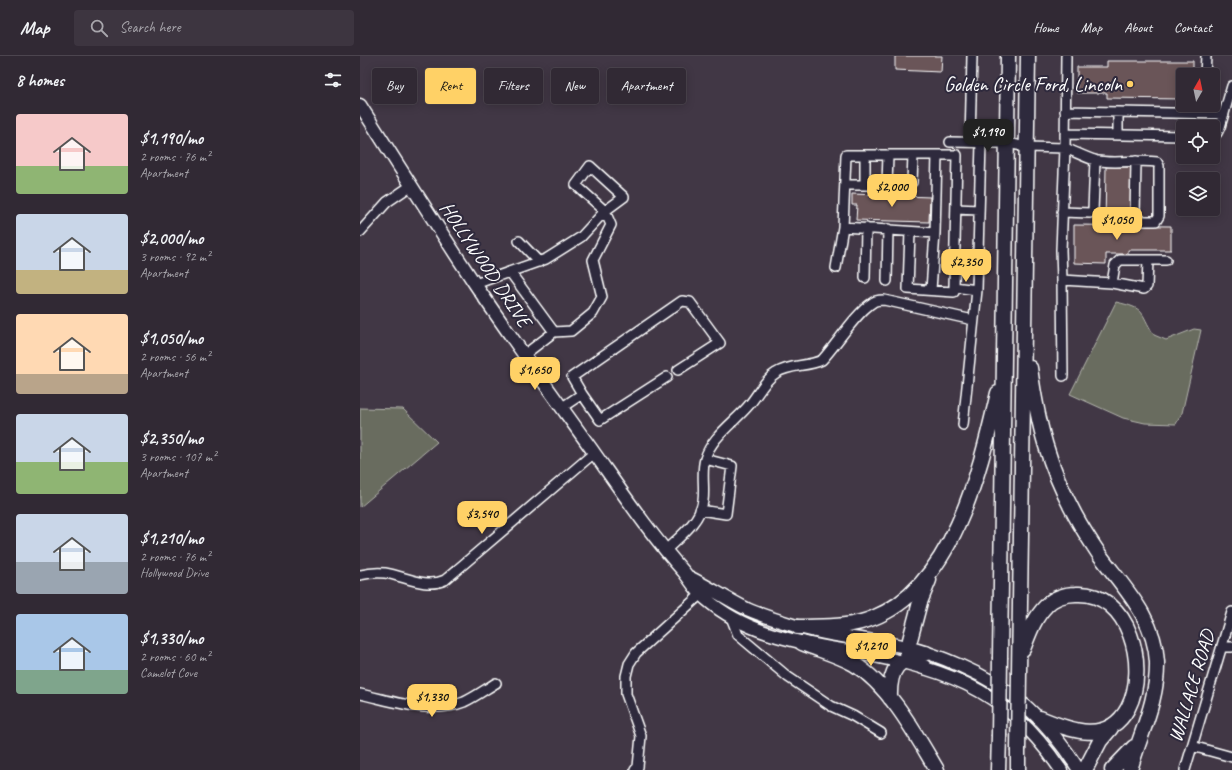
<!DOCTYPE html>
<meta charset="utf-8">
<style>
:root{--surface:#312934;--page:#3d3540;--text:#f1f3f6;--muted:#a8a6ac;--line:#4c454f;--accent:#ffd166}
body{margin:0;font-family:Caveat,sans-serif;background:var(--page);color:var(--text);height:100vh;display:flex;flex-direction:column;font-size:15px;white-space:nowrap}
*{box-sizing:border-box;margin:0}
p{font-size:13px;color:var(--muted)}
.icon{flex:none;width:22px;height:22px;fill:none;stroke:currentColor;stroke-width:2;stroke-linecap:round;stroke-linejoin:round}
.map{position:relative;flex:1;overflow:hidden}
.sheet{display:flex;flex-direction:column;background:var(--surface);width:360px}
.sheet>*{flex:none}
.top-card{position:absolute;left:12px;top:12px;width:380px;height:36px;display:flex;gap:8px}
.needle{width:26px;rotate:9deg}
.fabs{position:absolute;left:816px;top:12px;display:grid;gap:8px}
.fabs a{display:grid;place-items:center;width:44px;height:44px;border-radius:4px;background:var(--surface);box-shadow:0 2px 10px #0003,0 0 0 1px var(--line);font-size:20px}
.price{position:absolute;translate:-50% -34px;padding:0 9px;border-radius:8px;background:var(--accent);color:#111;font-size:13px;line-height:26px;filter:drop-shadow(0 1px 2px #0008)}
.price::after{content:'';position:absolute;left:50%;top:24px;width:12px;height:9px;margin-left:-6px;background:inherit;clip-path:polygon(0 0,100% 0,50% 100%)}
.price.active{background:#222;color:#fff}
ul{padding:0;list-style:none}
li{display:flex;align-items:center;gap:12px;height:100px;padding:0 16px}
li span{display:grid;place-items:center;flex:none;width:112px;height:80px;border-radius:4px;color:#555}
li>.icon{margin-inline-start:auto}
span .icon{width:48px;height:48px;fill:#fffc;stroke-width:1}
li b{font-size:17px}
h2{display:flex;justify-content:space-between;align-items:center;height:48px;padding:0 16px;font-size:17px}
.tag{padding:0 14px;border-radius:4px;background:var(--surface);box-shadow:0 2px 10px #0003,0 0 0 1px var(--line);font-size:14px;line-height:36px}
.tag.active{background:var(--accent);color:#111}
header{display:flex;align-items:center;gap:24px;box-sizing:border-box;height:56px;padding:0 20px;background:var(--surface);border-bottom:1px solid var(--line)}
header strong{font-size:19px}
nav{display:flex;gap:22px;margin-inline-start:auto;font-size:14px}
.search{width:280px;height:36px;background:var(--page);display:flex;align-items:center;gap:10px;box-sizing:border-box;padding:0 14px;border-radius:4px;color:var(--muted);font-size:15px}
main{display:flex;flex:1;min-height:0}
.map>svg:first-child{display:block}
.green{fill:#696c5e;stroke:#b4b6ae}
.building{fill:#6a5559;stroke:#fff}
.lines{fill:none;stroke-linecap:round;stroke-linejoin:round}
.minor-casing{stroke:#fff;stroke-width:12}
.major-casing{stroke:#fff;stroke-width:15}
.highway-casing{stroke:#fff;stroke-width:17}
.minor{stroke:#2f2a3d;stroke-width:9}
.major{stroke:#2f2a3d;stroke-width:12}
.highway{stroke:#2f2a3d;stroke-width:14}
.highway-bridge-casing{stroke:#fff;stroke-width:17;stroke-linecap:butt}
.highway-bridge{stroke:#2f2a3d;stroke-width:14}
.poi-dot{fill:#ffd166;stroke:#2f2a3d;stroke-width:1.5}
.labels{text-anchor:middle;stroke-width:4;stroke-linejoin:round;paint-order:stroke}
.poi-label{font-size:20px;fill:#fff;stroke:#2f2a3d;text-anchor:end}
.street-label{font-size:20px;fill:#fff;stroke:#2f2a3d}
</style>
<header>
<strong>Map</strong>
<div class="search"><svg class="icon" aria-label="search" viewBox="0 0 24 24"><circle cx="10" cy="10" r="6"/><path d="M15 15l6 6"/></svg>Search here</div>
<nav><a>Home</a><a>Map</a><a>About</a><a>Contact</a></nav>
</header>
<main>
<section class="sheet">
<h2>8 homes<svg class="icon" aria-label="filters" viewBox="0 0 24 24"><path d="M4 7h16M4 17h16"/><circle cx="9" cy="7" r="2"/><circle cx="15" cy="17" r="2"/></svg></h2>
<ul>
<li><span style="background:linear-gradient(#f6c9c9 65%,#8fb573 0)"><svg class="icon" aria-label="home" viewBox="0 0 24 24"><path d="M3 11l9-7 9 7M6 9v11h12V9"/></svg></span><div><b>$1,190/mo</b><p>2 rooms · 76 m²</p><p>Apartment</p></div></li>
<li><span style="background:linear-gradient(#c9d6e8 70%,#c2b280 0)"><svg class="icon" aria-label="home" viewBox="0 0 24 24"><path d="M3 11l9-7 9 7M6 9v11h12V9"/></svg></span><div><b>$2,000/mo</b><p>3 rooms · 92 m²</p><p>Apartment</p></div></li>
<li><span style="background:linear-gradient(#ffd9b3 75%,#b9a48a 0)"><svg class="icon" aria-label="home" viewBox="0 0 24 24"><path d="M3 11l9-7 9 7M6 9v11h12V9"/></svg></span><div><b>$1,050/mo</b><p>2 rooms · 56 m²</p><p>Apartment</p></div></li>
<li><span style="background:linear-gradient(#c9d6e8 60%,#8fb573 0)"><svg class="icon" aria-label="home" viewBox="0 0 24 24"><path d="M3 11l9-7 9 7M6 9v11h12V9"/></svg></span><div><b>$2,350/mo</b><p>3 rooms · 107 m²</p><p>Apartment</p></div></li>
<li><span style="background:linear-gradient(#c9d6e8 60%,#9aa5b1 0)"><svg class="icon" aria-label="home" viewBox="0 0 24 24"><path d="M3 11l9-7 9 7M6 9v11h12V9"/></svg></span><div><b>$1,210/mo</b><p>2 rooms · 76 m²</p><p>Hollywood Drive</p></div></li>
<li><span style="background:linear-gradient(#a9c7e8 70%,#7fa58c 0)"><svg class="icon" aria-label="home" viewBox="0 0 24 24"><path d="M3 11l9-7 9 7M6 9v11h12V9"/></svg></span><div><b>$1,330/mo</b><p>2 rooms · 60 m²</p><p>Camelot Cove</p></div></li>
</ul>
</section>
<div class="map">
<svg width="872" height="714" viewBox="0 0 872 714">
<rect width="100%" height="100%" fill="#413745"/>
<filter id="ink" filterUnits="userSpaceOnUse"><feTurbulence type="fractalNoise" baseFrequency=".025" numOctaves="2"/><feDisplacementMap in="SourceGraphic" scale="8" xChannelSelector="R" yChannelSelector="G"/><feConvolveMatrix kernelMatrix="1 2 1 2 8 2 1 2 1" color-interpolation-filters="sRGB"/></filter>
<g filter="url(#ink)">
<path class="green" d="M756,246C787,253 779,255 794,279L806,284L834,273L841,274L822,357L816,368L785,367L763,362L710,338Z
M0,352L43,353L77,386L0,451Z"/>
<path class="building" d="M535,0H582L581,16L535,14Z
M747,5H833V19H823V43L747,42V37H717V11H747Z
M746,111H771V169H745Z
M492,138L570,141L569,166L496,164L497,149H492Z
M714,169L811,170V194H768V198H746V208L714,207Z"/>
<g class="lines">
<defs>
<path id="minor" d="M706,0L705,92C715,96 725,101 734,104C752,109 778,103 797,106L799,110V160L796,165H779L775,161L776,105
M845,19L846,0
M705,55L864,58
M705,78L823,80
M853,78L857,77L860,71L872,30
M758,79V56
M590,86L647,87L667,91L705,92L701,194L702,224L752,227L784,233L787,230L788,204
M610,86L612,0
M505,99V129H527L528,99
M552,126L553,99
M485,129H505
M596,153L619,154
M702,156L730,157L733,155L735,104
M0,176L27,146L52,129
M550,176L548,233L594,236V231
M575,177L577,99
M159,185L179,206
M476,212L483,171
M150,216L194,276L164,299
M505,222L506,172
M702,224L703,320
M527,225L528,173
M752,227L755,209L760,204H806
M115,228L186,203L221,181L245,155L216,129L230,110L264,141L245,155L251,169L233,204L242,241L233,257L211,275L194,276
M571,234L575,177L483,171L486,99H597L594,231L617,234
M222,338L240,364L307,321
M201,352L222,338L212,321L322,245L330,246L360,287L318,314
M603,369L617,234L621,87
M340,454L366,458L372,410L345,403
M305,495C319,481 340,466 343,445C345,431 341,416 345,403C351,381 375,366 389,349C398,339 404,324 416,317C430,308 447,311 462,304C477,288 495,258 512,247C515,244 520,244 524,244L613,264
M0,519C8,517 16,516 25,517C45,520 65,533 85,524L234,397
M371,561L378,579L428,621L471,650L493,660L521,677
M862,591H872
M0,638C33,645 71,659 104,646C115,641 126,633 136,627
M832,690L872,701
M275,714L278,711L281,680L266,638V620L269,608L276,597L341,538
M825,714L872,556"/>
<path id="major" d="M0,49C38,109 76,169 115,228C154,286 195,342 235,398C264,439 291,479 324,516C331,525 337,536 346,543C384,576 434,586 482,594C580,611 643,628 701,714
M329,521C349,531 367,543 387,553C403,560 420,565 436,570C472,581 510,583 546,591C565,595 583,602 601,610C654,633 688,665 719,714"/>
<path id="highway" d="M670,312C678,369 688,409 715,459C722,472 731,486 739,498C763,531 795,562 797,606C798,645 780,678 770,714
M438,571C463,570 489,572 513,562C594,530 620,413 638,337
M442,587C459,594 478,599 494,608C530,630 556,679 577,714
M663,593C669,578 674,562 686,550C693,542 705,538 716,538C770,535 789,612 768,652C748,689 711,675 680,662
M640,601L648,0
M564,611C555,607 548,606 547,595L560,546L569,524
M659,616L668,0
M530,642C529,613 538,602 566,597
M638,714L639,680
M658,714V695
M725,714L740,685L751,672
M752,714L774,691"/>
</defs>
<use href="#minor" class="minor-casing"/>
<use href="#major" class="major-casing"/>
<use href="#highway" class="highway-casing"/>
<use href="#minor" class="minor"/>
<use href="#major" class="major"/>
<use href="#highway" class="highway"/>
<defs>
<path id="highway-bridge" d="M639,680L640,601
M658,695L659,616"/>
</defs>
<use href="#highway-bridge" class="highway-bridge-casing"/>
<use href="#highway-bridge" class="highway-bridge"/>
</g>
</g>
<circle class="poi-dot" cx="770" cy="28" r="4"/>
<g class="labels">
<g class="poi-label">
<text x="762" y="35">Golden Circle Ford, Lincoln</text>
</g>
<g class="street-label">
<text transform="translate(126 208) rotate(56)" y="7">HOLLYWOOD DRIVE</text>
<text transform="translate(831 630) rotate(-73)" y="7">WALLACE ROAD</text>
</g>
</g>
</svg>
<div class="fabs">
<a><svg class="needle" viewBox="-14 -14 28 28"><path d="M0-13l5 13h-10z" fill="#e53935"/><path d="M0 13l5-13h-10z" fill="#a8a6ac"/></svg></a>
<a><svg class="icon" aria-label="locate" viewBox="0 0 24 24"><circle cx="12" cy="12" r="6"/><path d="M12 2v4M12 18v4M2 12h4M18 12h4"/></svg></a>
<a><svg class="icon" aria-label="layers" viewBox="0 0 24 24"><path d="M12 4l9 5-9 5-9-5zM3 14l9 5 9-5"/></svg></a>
</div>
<b class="price active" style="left:628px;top:97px">$1,190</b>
<b class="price" style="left:532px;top:152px">$2,000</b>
<b class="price" style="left:757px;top:185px">$1,050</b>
<b class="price" style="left:606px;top:227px">$2,350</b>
<b class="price" style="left:175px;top:335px">$1,650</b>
<b class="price" style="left:122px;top:479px">$3,540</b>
<b class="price" style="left:511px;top:611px">$1,210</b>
<b class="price" style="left:72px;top:662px">$1,330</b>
<div class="top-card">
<a class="tag">Buy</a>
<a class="tag active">Rent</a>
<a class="tag">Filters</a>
<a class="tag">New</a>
<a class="tag">Apartment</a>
</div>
</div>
</main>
